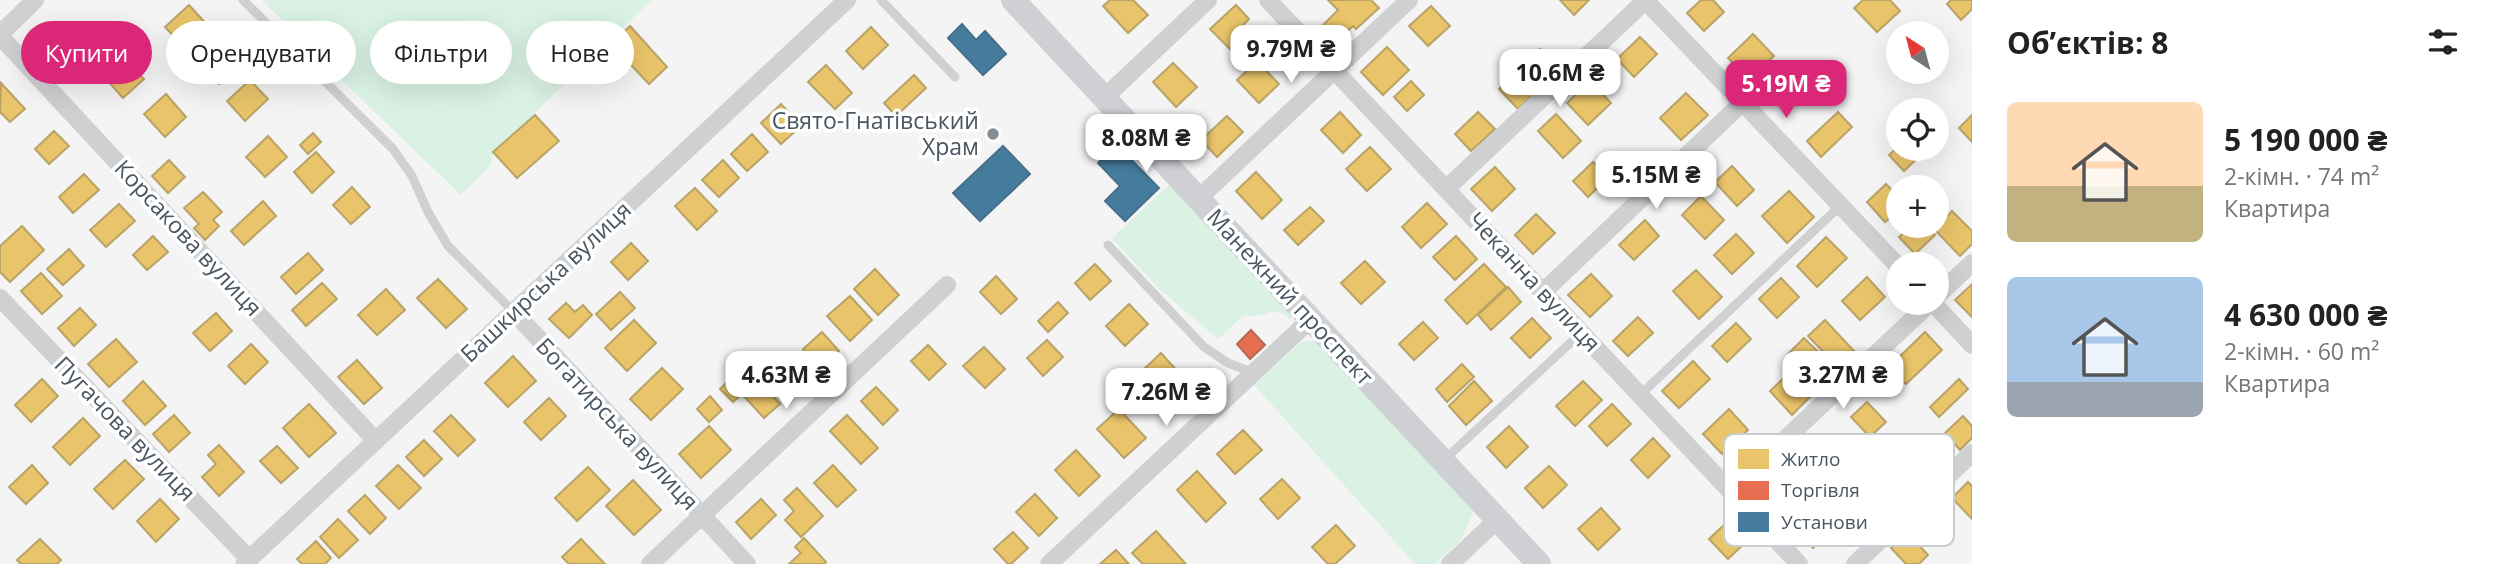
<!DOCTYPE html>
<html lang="uk">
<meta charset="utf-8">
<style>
:root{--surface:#fff;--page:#f6f6f6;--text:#222;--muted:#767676;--accent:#db2777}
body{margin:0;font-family:"Open Sans",sans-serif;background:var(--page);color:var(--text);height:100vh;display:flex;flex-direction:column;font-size:26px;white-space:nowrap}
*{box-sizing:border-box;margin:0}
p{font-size:23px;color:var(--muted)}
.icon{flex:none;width:38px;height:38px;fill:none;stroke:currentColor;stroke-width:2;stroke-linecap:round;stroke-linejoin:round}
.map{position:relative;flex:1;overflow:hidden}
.drawer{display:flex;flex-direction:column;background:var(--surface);width:525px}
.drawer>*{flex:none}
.top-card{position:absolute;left:21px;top:21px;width:665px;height:63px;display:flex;gap:14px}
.needle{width:46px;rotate:324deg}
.tools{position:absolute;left:1886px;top:21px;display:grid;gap:14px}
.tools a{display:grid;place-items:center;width:63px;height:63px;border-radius:50%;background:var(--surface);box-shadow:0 7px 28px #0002;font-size:35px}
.price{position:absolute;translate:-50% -60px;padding:0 16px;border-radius:14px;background:#fff;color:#222;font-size:23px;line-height:46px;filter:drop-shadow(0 2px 4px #0008)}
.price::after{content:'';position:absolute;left:50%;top:42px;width:21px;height:16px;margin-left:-10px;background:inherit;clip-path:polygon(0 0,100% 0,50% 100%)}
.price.on{background:var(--accent);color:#fff}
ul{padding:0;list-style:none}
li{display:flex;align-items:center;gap:21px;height:175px;padding:0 35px}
li span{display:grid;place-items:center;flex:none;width:196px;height:140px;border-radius:10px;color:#555}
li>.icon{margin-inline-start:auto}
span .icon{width:84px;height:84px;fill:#fffc;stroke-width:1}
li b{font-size:30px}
h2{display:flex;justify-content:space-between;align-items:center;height:84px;padding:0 35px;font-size:30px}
.chip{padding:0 24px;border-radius:32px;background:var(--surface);box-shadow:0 7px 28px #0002;font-size:24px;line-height:63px}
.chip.on{background:var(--accent);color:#fff}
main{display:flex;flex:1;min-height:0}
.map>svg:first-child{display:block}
.green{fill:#d9f2e3}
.homes{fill:#e9c46a;stroke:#b9a367;stroke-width:2}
.shops{fill:#e76f51;stroke:#b86856;stroke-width:2}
.public{fill:#457b9d;stroke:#46708b;stroke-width:2}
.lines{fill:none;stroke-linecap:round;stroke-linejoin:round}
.lane{stroke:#ced0d2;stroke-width:9}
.street{stroke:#ced0d2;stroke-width:18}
.secondary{stroke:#ced0d4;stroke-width:24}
.poi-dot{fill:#868d94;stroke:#fff;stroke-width:2.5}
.labels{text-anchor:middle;stroke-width:7;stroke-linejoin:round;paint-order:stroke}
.poi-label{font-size:23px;fill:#4a5661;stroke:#fff;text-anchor:end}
.street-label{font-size:23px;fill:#4a5661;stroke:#fff}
.key{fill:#fff;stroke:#c9ccd0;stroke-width:2}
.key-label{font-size:19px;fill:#4a5661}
</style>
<main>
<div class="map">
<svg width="1972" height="564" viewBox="0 0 1972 564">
<rect width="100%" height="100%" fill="#f4f4f4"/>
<path class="green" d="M263,0H652L494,152L490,166L461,195L305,45Z
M1172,182L1295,314L1290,320L1284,314L1271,311L1265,315L1243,316L1218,339L1158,288L1112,238Z
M1303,341H1322L1474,510L1461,540L1435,564H1415L1254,385Z"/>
<path class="homes" d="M1110,0H1133L1148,15L1128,33L1103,6Z
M1328,0H1371L1379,8L1356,29L1353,26L1336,41L1322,26L1338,10Z
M1560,0H1589L1574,15Z
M1701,0H1713L1724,12L1704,31L1687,13Z
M1863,0H1890L1900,11L1877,32L1854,8Z
M1951,0H1972V9L1961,20L1947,4Z
M189,5L210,28L187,50L165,27Z
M1236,5L1249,19L1238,30L1246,38L1233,52L1210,29Z
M1431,6L1450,26L1428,46L1409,26Z
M64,25L80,43L49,71L33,54Z
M630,26L667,67L649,84L611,44Z
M871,27L888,45L863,69L846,51Z
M1753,34L1774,56L1749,79L1728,58Z
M1640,37L1657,54L1634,77L1617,59Z
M220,44L240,65L219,84L199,63Z
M1387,47L1409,70L1383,95L1361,72Z
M1540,49L1559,69L1541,86L1522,66Z
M1257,61L1279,84L1259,103L1237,80Z
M127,62L144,79L123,98L107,80Z
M1173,63L1197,87L1176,107L1153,82Z
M826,65L852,93L835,109L808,82Z
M1519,70L1538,90L1518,109L1499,89Z
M914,75L926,88L896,116L884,103Z
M250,80L268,99L245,121L227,101Z
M1411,81L1424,95L1407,111L1394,97Z
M1590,81L1611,103L1588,125L1567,103Z
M1,83L25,109L10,122L0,112Z
M1686,93L1708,115L1681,140L1660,118Z
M166,94L186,117L165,137L144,114Z
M781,104L801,126L781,144L761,123Z
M1340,112L1361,135L1343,153L1321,130Z
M1478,112L1495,129L1471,151L1455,134Z
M1838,112L1852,127L1821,157L1807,141Z
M1556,114L1581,141L1563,158L1538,131Z
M535,115L559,141L517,178L493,152Z
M1972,115V142L1959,128Z
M1227,116L1243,132L1217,157L1201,140Z
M54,131L69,146L49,164L35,149Z
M313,133L321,142L308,154L300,145Z
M752,134L768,152L747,171L731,154Z
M268,136L287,157L265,177L246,157Z
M1899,146V149H1927L1904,171L1889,155Z
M1370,147L1391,169L1367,191L1346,169Z
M316,152L334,172L312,193L294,172Z
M1637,154L1654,172L1636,189L1619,171Z
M169,160L185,177L168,193L152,176Z
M723,160L739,178L719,197L702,180Z
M1593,162L1608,178L1588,197L1573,181Z
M1732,166L1754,190L1737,206L1715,182Z
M1495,167L1515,189L1492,211L1471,189Z
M1256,172L1282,200L1262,219L1236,191Z
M84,174L99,190L73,213L59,197Z
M1886,184L1899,198V210L1885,222L1867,202Z
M352,187L370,207L351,224L333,205Z
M695,188L717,211L697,230L675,206Z
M1789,191L1814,217L1787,243L1762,216Z
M203,192L222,212L213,220L219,226L205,240L194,228L199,224L184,208Z
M1701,196L1724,220L1705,239L1682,215Z
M263,201L276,216L244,245L231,231Z
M1427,203L1447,224L1421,248L1402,227Z
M119,204L135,221L106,247L90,230Z
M1310,207L1324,221L1298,245L1284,230Z
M1952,211L1972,231V244L1960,256L1934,229Z
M1536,214L1555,233L1533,254L1515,235Z
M1645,220L1659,236L1634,260L1619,245Z
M22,226L44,250L10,282L0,272V246Z
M1911,226H1926L1935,235L1915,254L1899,237Z
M1736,234L1754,253L1732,274L1714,255Z
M153,236L168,252L147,270L133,255Z
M1456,236L1477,259L1455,280L1433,257Z
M1826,237L1847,258L1817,287L1797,266Z
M631,243L648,261L628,280L611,262Z
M69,249L84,266L63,285L47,269Z
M308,253L323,270L296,294L281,277Z
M1365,261L1385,282L1361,304L1341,283Z
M1095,264L1111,281L1090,300L1075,283Z
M1484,264L1506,287L1467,324L1445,300Z
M875,269L899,295L878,315L854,289Z
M1696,270L1722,297L1699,319L1673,291Z
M41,273L62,296L42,314L21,291Z
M1591,274L1612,296L1590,317L1568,295Z
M996,276L1017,299L1001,314L980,292Z
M1867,277L1885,297L1860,320L1842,301Z
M1781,278L1799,297L1777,318L1759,299Z
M438,279L467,309L446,328L417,298Z
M322,283L337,299L306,326L292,310Z
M1972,284V317L1955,300Z
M1508,287L1521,302L1491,330L1478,315Z
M386,289L405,310L377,335L358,315Z
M620,292L635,308L611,330L596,314Z
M850,296L872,320L850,341L827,316Z
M1058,302L1068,313L1048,332L1038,321Z
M566,303L575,312L583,305L592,315L569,338L549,319Z
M1129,304L1148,324L1125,346L1106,326Z
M80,308L96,325L74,346L58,328Z
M216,313L232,331L210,351L193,333Z
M1638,317L1653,333L1628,356L1613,341Z
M1532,318L1551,338L1530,358L1511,338Z
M634,320L656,343L627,371L605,348Z
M1825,320L1856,353L1840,369L1808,336Z
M1423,322L1438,338L1414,360L1399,344Z
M1736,323L1751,339L1727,362L1712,346Z
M822,332L839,351L821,368L803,349Z
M1925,332L1942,350L1906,384L1889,367Z
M1804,338L1822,356L1805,372L1788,354Z
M116,339L137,362L109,387L88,364Z
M1047,340L1063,357L1043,376L1027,358Z
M251,344L268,362L245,384L228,366Z
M928,345L946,364L929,380L911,361Z
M984,347L1005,369L985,388L963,366Z
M786,353L809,378L792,393L769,369Z
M1161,353L1179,373L1161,390L1143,370Z
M513,356L536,381L508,407L485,383Z
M357,360L382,388L364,404L338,377Z
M1693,361L1710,379L1679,408L1662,391Z
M1462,364L1474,377L1447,402L1436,389Z
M662,368L683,389L651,420L630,399Z
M1788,374L1810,397L1792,415L1770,391Z
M733,376L746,390L733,402L720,389Z
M42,379L58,396L31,422L15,405Z
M758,379L780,404L764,418L742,394Z
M1959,379L1968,389L1939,417L1930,407Z
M143,381L166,406L145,425L123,401Z
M1474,381L1492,401L1466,425L1449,406Z
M1583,381L1602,400L1575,426L1556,406Z
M876,387L898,410L883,425L861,401Z
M710,396L722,410L709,422L697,409Z
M549,398L566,416L541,440L524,422Z
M1867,402L1886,422L1870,437L1851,417Z
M309,404L336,433L309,457L283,428Z
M1612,404L1631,424L1607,446L1589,426Z
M1119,409L1146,438L1124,458L1097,429Z
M1729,409L1748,430L1722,454L1703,434Z
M174,415L190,433L169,452L153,434Z
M451,415L475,440L458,456L434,431Z
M847,415L878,448L861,464L830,431Z
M1963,416L1972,426V438L1960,450L1945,433Z
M83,418L100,436L70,465L53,447Z
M709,426L731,450L701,478L679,454Z
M1509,426L1528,447L1506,468L1487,447Z
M1243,430L1262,450L1235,474L1217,454Z
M1653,438L1670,456L1648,478L1631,460Z
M424,440L442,459L424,476L406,457Z
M219,445L244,472L219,496L202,477L216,464L208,455Z
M277,446L298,468L281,483L260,461Z
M1076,450L1100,476L1079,496L1055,470Z
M125,460L144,479L113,509L94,489Z
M32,465L48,483L26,504L9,487Z
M398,465L421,488L399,509L376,486Z
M833,465L856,490L837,507L814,483Z
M1549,466L1567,485L1543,508L1525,488Z
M588,467L610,490L577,521L555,498Z
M1197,471L1226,503L1206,522L1177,490Z
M1282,479L1300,498L1278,519L1260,499Z
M633,480L661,510L634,535L606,506Z
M1968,482L1972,486V519L1952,498Z
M797,488L823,516L801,537L785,520L794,511L784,500Z
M1035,494L1057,518L1039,536L1016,512Z
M365,495L386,518L370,534L348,511Z
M160,499L179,519L156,542L137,521Z
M761,499L776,515L751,539L736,522Z
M1831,501L1846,517L1813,548L1799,533Z
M1601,508L1620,529L1598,550L1578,529Z
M338,519L358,540L339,558L320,537Z
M1726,523L1745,543L1728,559L1709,539Z
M1336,525L1355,546L1335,564H1328L1312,547Z
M1156,531L1186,564H1143L1132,553Z
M1013,532L1028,548L1011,564H1008L994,549Z
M1907,532L1928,555L1919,564H1906L1891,548Z
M804,538L826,562L824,564H789L801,553L795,547Z
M40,539L61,560L57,564H21L17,560Z
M581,539L605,564H569L562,557Z
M316,541L331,558L325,564H302L297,559Z
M1116,550L1129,564H1100Z"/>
<path class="shops" d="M1251,330L1265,345L1250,359L1237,344Z"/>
<path class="public" d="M962,24L976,40L985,31L1006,54L983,75L948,38Z
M1117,145L1159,188L1125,221L1105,201L1120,186L1098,163Z
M1003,146L1030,174L980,221L953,193Z"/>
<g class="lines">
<path class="lane" d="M243,0L393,149L412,176L428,212L448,246L514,312
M881,0L955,77
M1108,245L1204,347L1228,363L1254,373
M1640,395L1840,206
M1444,460L1581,333"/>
<path class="street" d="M1268,0L1799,564
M1645,0L1899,267
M0,34L35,0
M0,36L376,441
M1105,97L1208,0
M1446,189L1646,0
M1199,198L1409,0
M1543,292L1743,102
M1937,296L1972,263
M0,298L249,559
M1933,303L1972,345
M514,312L747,564
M1730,491L1930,303
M244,564L847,0
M650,564L947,285
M1049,564L1310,320
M1450,564L1497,520
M1855,564L1972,453"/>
<path class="secondary" d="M1013,0L1539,564"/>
</g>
<circle class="poi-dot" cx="993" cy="134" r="7"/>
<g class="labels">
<g class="poi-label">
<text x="979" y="129">Свято-Гнатівський<tspan x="979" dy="26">Храм</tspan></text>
</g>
<g class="street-label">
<text transform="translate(188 238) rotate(47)" y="8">Корсакова вулиця</text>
<text transform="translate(546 282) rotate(-43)" y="8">Башкирська вулиця</text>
<text transform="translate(1534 282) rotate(47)" y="8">Чеканна вулиця</text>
<text transform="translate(1290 297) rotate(47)" y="8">Манежний проспект</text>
<text transform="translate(617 424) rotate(47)" y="8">Богатирська вулиця</text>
<text transform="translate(125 429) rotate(46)" y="8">Пугачова вулиця</text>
</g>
</g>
<rect x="1724" y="434" width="230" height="112" rx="10" class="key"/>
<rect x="1738" y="449" width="31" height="20" fill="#e9c46a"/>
<rect x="1738" y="481" width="31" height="19" fill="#e76f51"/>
<rect x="1738" y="512" width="31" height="20" fill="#457b9d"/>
<g class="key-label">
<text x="1781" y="466">Житло</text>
<text x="1781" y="497">Торгівля</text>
<text x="1781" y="529">Установи</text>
</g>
</svg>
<div class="tools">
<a><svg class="needle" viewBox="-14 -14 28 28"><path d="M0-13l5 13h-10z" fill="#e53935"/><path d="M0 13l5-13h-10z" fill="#767676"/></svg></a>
<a><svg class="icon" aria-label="locate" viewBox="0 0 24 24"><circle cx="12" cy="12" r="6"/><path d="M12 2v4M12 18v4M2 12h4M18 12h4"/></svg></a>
<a>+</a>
<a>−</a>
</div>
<b class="price" style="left:1291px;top:85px">9.79M ₴</b>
<b class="price" style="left:1560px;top:109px">10.6M ₴</b>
<b class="price on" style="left:1786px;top:120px">5.19M ₴</b>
<b class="price" style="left:1146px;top:174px">8.08M ₴</b>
<b class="price" style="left:1656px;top:211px">5.15M ₴</b>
<b class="price" style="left:786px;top:411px">4.63M ₴</b>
<b class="price" style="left:1843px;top:411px">3.27M ₴</b>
<b class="price" style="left:1166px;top:428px">7.26M ₴</b>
<div class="top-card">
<a class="chip on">Купити</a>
<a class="chip">Орендувати</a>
<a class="chip">Фільтри</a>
<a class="chip">Нове</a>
</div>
</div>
<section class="drawer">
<h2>Об’єктів: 8<svg class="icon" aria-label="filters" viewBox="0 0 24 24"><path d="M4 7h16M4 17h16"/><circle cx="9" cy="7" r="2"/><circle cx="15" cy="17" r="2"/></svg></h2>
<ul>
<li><span style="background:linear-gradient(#ffd9b3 60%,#c2b280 0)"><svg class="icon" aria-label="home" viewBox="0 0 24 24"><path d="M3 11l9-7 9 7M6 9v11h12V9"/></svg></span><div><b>5 190 000 ₴</b><p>2-кімн. · 74 m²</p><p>Квартира</p></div></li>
<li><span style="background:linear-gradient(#a9c7e8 75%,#9aa5b1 0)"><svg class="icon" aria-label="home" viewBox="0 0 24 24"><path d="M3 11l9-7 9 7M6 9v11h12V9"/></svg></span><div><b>4 630 000 ₴</b><p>2-кімн. · 60 m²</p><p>Квартира</p></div></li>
</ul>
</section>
</main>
